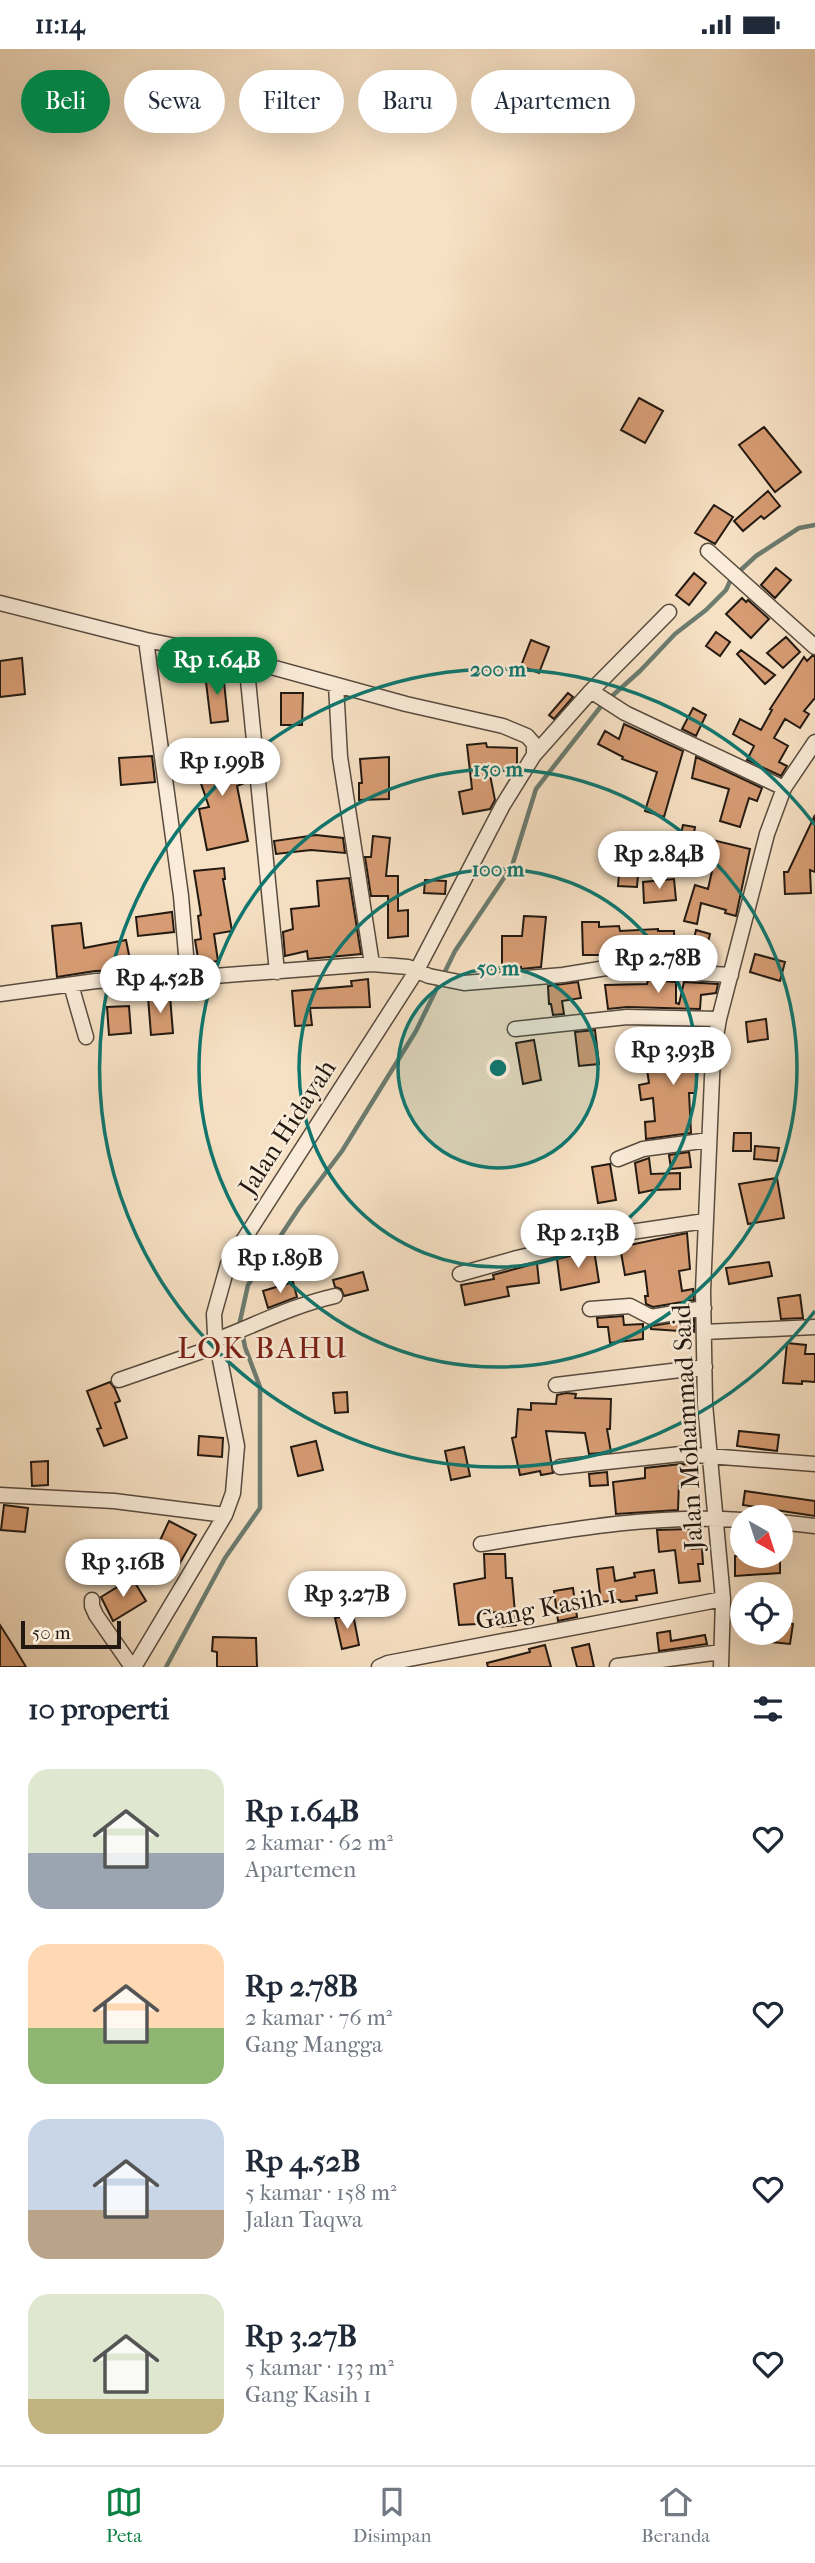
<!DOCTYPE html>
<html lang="id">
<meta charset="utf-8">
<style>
:root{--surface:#fff;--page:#f6f6f7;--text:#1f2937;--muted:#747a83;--line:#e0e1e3;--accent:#0b8043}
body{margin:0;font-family:"IM FELL French Canon",serif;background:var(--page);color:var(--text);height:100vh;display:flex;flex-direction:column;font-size:26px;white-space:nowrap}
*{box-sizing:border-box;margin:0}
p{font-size:23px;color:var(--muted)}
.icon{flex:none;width:38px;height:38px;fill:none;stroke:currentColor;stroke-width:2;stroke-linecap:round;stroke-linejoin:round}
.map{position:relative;height:1618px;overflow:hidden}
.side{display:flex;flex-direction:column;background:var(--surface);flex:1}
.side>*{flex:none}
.hud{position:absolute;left:21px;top:21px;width:774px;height:63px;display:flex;gap:14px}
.needle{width:46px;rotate:141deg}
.buttons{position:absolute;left:730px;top:1456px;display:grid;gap:14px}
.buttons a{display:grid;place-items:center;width:63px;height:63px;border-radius:50%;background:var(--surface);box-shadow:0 7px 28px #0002;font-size:35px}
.scale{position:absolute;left:21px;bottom:18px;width:100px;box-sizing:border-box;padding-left:7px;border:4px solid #221911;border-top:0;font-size:19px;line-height:24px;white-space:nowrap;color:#221911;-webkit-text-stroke:5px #faecd9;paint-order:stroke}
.price{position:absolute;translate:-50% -60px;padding:0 16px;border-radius:24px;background:#fff;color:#222;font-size:23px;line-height:46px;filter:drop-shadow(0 2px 4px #0008)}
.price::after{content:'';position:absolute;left:50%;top:42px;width:21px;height:16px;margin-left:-10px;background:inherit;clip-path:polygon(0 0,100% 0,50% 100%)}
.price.current{background:var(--accent);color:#fff}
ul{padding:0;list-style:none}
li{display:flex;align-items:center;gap:21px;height:175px;padding:0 28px}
li span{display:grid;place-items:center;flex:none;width:196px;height:140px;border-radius:21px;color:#555}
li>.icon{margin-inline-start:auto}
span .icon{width:84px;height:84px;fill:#fffc;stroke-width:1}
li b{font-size:30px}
h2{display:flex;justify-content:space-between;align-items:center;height:84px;padding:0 28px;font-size:30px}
.tag{padding:0 24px;border-radius:32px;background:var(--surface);box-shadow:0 7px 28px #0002;font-size:24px;line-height:63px}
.tag.current{background:var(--accent);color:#fff}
.status{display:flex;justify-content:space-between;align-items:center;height:49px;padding:0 35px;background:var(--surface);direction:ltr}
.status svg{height:19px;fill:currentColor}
.dock{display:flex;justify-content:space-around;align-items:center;height:98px;border-top:2px solid var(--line);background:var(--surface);font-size:19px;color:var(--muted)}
.dock a{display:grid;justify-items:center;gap:4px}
.dock .current{color:var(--accent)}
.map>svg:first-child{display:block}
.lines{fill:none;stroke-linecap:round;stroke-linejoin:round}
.stream{stroke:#6c7c70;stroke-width:4.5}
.building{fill:#d79c73;stroke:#221911;stroke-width:2}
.minor-casing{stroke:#574b3e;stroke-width:17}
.minor{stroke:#faecd9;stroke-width:14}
.ring{fill:none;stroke:#0f766e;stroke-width:3.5}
.labels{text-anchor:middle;stroke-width:5;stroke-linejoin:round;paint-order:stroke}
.street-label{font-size:26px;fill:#221911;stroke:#faecd9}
.quarter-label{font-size:30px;letter-spacing:2px;fill:#7a1f14;stroke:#faecd9}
.centre{fill:#0f766e;stroke:#faecd9;stroke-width:3.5}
.ring-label{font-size:21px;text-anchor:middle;font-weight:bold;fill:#0f766e;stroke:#faecd9;stroke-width:5;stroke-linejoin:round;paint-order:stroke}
</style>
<div class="status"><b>11:14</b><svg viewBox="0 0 49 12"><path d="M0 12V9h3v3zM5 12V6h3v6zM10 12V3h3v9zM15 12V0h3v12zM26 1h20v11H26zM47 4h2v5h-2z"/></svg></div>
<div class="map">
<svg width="815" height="1618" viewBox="0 0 815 1618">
<rect width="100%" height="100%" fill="#f7e1c4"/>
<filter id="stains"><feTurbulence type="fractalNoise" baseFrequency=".00286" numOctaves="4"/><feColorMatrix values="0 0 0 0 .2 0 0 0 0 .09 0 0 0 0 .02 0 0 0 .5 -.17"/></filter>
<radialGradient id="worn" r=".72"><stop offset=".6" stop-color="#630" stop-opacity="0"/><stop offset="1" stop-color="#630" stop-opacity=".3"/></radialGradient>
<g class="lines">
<path class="stream" d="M166,1618L225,1509L260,1459V1338L245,1298L240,1272L248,1236L299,1159L342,1102L416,982L455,902L512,817L536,740L602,656L640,622L675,585L706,561L726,541L731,530L756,507L799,479L815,476"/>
</g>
<path class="building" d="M639,349L663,362L645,394L621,381Z
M764,378L801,423L775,443L739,396Z
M768,442L780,457L764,470L761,467L743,482L734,472Z
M714,456L733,468L715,495L695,484Z
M776,519L791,531L775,549L761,536Z
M694,524L706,534L689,556L676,546Z
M742,549L746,553L748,551L769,570L751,589L726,565Z
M716,583L730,593L720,607L706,597Z
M786,588L800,603L783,619L767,604Z
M531,591L549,598L539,624L521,617Z
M741,601L775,626L765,635L737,605Z
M812,607H815V649L804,662L809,665L800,679L785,670L774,689L788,697L779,713L787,717L781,727L747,711L754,697L733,685L740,670L761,681L772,661L770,660L804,608L807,612Z
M22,609L25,645L0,648V612Z
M223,623L228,672L211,674L205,625Z
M281,644H303L302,676H281Z
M568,644L573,648L554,670L549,666Z
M693,659L706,666L696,687L682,680Z
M624,675L683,702L664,768L645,762L657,723L622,710L623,708L598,695L605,682L619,690Z
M486,694L487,698L517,699V716L513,722L489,721L495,751L490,760L463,765L459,743L472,740L467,696Z
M234,696L247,733L237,737L248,792L207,801L199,760L209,758L193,711Z
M152,707L155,733L121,736L119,709Z
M389,708V750L359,751V734H362L360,710Z
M696,708L762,739L757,752L749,749L740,778L720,772L729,740L692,729Z
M815,766V823L810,821L811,844L785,845L784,823H788Z
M683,776L695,778L694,784L708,786V790L750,800L736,867L725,864L726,861L701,854L697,875L684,872L695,836L708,840L714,813L693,810L694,801L678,798Z
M316,786L343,789L345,804L311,801L276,805L274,792Z
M373,787L390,789L386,827H398V862L408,861V887L388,889V847H371L365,808H371Z
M224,819L225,830H223L232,882L214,885L218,912L199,915L195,891L201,890L198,867L201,866L194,822Z
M619,825L638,826L637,838L618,837Z
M349,829L361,905L308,910L307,902L285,907L283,883L293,880L291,860L319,857L317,832Z
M674,830L676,851L644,854L643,833Z
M425,831L446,832L445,845L424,844Z
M172,863L174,883L138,887L136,868Z
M524,867L546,868L541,918L521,920V918L502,917V887H522Z
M582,873H599V878L619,877L620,882L658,880V882H674L675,913L640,911V909L602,910V906H583Z
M81,874L84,899L126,891L132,921L95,922L57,928L52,877Z
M696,881L710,885L706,901L692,898Z
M755,905L785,913L780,932L750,923Z
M368,930L370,958L310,959L312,976L295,977L292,942L352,937L351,932Z
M648,931L676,933V954L679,955L684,933L718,935L716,944L701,946L700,960L627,958L608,960L605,936L647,935Z
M578,933L581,949L562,952L564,965L553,966L551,955H549L548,937Z
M170,947L173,984L151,986L148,948Z
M129,957L131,984L109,986L107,958Z
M766,970L768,990L748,993L746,973Z
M676,979H699L697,996H701L695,1044H689L691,1084L646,1090L645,1073L655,1072L653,1049L641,1051L639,1036L649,1034L646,1014L672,1011Z
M595,981L599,1015L579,1017L575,983Z
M534,991L541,1031L523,1035L516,994Z
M734,1084H751V1102H733Z
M755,1097L779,1099L777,1112L754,1110Z
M689,1103L691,1118L671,1120L669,1106Z
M649,1109L651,1125L680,1124V1140L653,1141L639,1144L635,1114Z
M610,1115L616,1151L598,1154L592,1118Z
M777,1129L784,1169L748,1175L739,1135Z
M558,1167L560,1189L547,1192L544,1168Z
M687,1184L690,1220L679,1222L682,1242L693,1240L694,1251L653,1258L646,1255L645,1247H648L645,1222L625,1226L620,1198Z
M594,1201L599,1233L561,1241L557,1210Z
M769,1213L772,1227L729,1235L726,1219Z
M537,1214L539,1234L507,1238L509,1247L465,1256L461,1236L494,1230L493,1226Z
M363,1223L368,1241L344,1247L341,1240L335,1238L333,1231Z
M293,1233L297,1248L268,1259L263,1242Z
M800,1246L803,1269L781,1270L778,1249Z
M623,1267L624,1276L643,1275V1290L610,1294L608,1278H598L597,1269Z
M694,1270V1283L651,1280V1277Z
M787,1294L806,1296L805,1305H815V1333L802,1332V1335L783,1334Z
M110,1333L115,1340L120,1352L115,1354L127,1389L104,1397L97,1380L101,1379L87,1342Z
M347,1343L348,1363L335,1364L333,1344Z
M566,1344L576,1345L575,1349L611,1350L610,1380H607L611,1403L589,1405L585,1384L546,1382L553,1424L541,1426L540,1422L520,1426L512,1389L516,1388L518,1360L531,1361V1354L556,1355L557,1346Z
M739,1382L779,1386L777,1402L737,1397Z
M199,1387L223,1389L222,1408L198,1406Z
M316,1392L323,1421L298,1427L291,1398Z
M464,1398L470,1427L451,1431L445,1402Z
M48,1412V1436L32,1437L31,1413Z
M681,1415L698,1416V1432L679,1433L678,1461L616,1465L613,1433L645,1429V1419Z
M607,1423L608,1436L590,1437L589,1425Z
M745,1442L815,1452V1467L743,1456Z
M4,1456L28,1459L25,1483L1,1481Z
M169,1472L196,1486L173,1526L150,1513Z
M690,1480L692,1500L702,1499L703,1515H698L700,1532L679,1534L675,1501L659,1503L657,1481Z
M484,1505H505L506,1529H512L516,1576L498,1578L497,1563L477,1565V1575L459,1576L454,1535L485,1529Z
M735,1507H780V1524L735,1527Z
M613,1518L615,1532L635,1528L634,1524L654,1521L657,1544L636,1547L637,1551L621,1553L620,1551L601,1553L597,1520Z
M132,1529L146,1552L113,1572L101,1548Z
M573,1539L577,1568L558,1572L554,1542Z
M353,1565L359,1596L342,1600L335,1569Z
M780,1574L793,1575L790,1595L751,1591V1584H780Z
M0,1576L14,1598L26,1618H0Z
M670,1582L671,1592L705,1586L707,1595L659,1602L657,1584Z
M213,1588L256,1589L257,1618H217V1603L212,1602Z
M589,1595L594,1618H577L572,1599Z
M545,1596L551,1618H488L487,1614L530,1603L529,1600Z"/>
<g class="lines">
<defs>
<path id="minor" d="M708,502L815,598
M0,554L146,591L181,847L188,929
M246,611L277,923
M336,636L340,708L372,915
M591,642L625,664L784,739
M534,706L591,642L669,563
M71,936L86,988
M0,945L96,932L188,929L372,915L408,918L429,927L464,934L563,926L606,919L731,926
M515,980L627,968L719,970
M618,1110L643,1100L709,1091
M460,1225L517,1209L624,1184L705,1172
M590,1260L630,1257L651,1268L704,1259
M704,1283L815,1278
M216,1291C258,1275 291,1257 335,1247
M119,1331L217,1297
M556,1336L705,1318
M560,1418L681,1405L815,1415
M0,1446L114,1452L225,1466
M780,1473L815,1477
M481,1495C567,1481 654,1465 742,1471
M92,1551V1557L96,1566L132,1618
M617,1617L721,1603
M134,1618L225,1466L233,1444L237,1397L215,1285L214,1265L228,1215L417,921L503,756L534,706V695L527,687L503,677L406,655L246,611L146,591
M379,1618L388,1614L723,1550
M721,1618L723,1550L705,1355L703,1242L713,1005L719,970L767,785L784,739L815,693"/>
</defs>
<use href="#minor" class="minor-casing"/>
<use href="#minor" class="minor"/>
</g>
<circle cx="498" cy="1019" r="100" fill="#0f766e" fill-opacity=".12"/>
<g class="ring">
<circle cx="498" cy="1019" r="100"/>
<circle cx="498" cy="1019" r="199"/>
<circle cx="498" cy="1019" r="299"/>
<path d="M815 1262A399 399 0 1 1 815 776"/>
</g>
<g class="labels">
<g class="street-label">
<text transform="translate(287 1078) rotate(-57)" y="9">Jalan Hidayah</text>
<text transform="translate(687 1378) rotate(-93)" y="9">Jalan Mohammad Said</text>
<text transform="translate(546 1558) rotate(-11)" y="9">Gang Kasih 1</text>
</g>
<g class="quarter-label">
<text x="263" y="1309">LOK BAHU</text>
</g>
</g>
<circle cx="498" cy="1019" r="10" class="centre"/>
<g class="ring-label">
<text x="498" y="627">200 m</text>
<text x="498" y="727">150 m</text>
<text x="498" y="827">100 m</text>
<text x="498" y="926">50 m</text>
</g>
<rect width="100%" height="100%" filter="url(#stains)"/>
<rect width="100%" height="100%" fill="url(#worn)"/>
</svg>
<div class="buttons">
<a><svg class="needle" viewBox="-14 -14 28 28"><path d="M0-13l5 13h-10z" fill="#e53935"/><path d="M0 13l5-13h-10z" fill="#747a83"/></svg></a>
<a><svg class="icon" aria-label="locate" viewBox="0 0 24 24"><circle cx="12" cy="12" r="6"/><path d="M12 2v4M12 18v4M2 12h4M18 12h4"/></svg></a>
</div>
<div class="scale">50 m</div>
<b class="price current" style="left:217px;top:648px">Rp 1.64B</b>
<b class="price" style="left:222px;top:749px">Rp 1.99B</b>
<b class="price" style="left:659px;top:842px">Rp 2.84B</b>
<b class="price" style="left:658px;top:946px">Rp 2.78B</b>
<b class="price" style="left:160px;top:966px">Rp 4.52B</b>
<b class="price" style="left:673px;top:1038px">Rp 3.93B</b>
<b class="price" style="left:578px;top:1221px">Rp 2.13B</b>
<b class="price" style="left:280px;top:1246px">Rp 1.89B</b>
<b class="price" style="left:123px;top:1550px">Rp 3.16B</b>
<b class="price" style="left:347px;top:1582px">Rp 3.27B</b>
<div class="hud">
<a class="tag current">Beli</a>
<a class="tag">Sewa</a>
<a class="tag">Filter</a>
<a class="tag">Baru</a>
<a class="tag">Apartemen</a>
</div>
</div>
<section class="side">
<h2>10 properti<svg class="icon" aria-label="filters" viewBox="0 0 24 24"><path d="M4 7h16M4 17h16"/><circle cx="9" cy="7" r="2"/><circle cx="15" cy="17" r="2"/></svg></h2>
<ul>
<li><span style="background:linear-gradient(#dfe7d0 60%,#9aa5b1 0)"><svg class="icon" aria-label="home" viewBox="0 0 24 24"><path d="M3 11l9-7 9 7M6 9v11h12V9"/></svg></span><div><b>Rp 1.64B</b><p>2 kamar · 62 m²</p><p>Apartemen</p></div><svg class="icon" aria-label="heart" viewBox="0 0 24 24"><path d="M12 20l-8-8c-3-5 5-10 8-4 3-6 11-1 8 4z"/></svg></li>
<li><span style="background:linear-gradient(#ffd9b3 60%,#8fb573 0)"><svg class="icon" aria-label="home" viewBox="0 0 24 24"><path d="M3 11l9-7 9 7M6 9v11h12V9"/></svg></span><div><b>Rp 2.78B</b><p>2 kamar · 76 m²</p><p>Gang Mangga</p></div><svg class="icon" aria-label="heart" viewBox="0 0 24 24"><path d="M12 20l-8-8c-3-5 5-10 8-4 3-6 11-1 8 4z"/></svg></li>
<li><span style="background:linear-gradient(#c9d6e8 65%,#b9a48a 0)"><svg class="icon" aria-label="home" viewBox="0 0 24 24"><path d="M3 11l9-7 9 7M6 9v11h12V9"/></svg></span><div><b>Rp 4.52B</b><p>5 kamar · 158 m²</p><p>Jalan Taqwa</p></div><svg class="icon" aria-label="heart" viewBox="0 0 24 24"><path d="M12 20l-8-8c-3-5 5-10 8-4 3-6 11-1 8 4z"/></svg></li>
<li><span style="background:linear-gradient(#dfe7d0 75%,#c2b280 0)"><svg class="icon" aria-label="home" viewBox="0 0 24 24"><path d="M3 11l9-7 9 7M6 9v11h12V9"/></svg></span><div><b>Rp 3.27B</b><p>5 kamar · 133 m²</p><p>Gang Kasih 1</p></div><svg class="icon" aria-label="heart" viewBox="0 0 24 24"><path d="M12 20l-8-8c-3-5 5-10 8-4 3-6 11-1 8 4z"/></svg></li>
</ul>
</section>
<nav class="dock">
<a class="current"><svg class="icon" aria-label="map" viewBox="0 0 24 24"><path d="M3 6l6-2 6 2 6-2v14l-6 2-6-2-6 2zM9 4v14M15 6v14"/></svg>Peta</a>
<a><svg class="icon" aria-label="saved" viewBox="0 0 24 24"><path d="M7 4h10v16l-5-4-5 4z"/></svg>Disimpan</a>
<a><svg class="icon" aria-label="home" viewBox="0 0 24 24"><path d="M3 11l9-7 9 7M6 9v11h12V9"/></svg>Beranda</a>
</nav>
